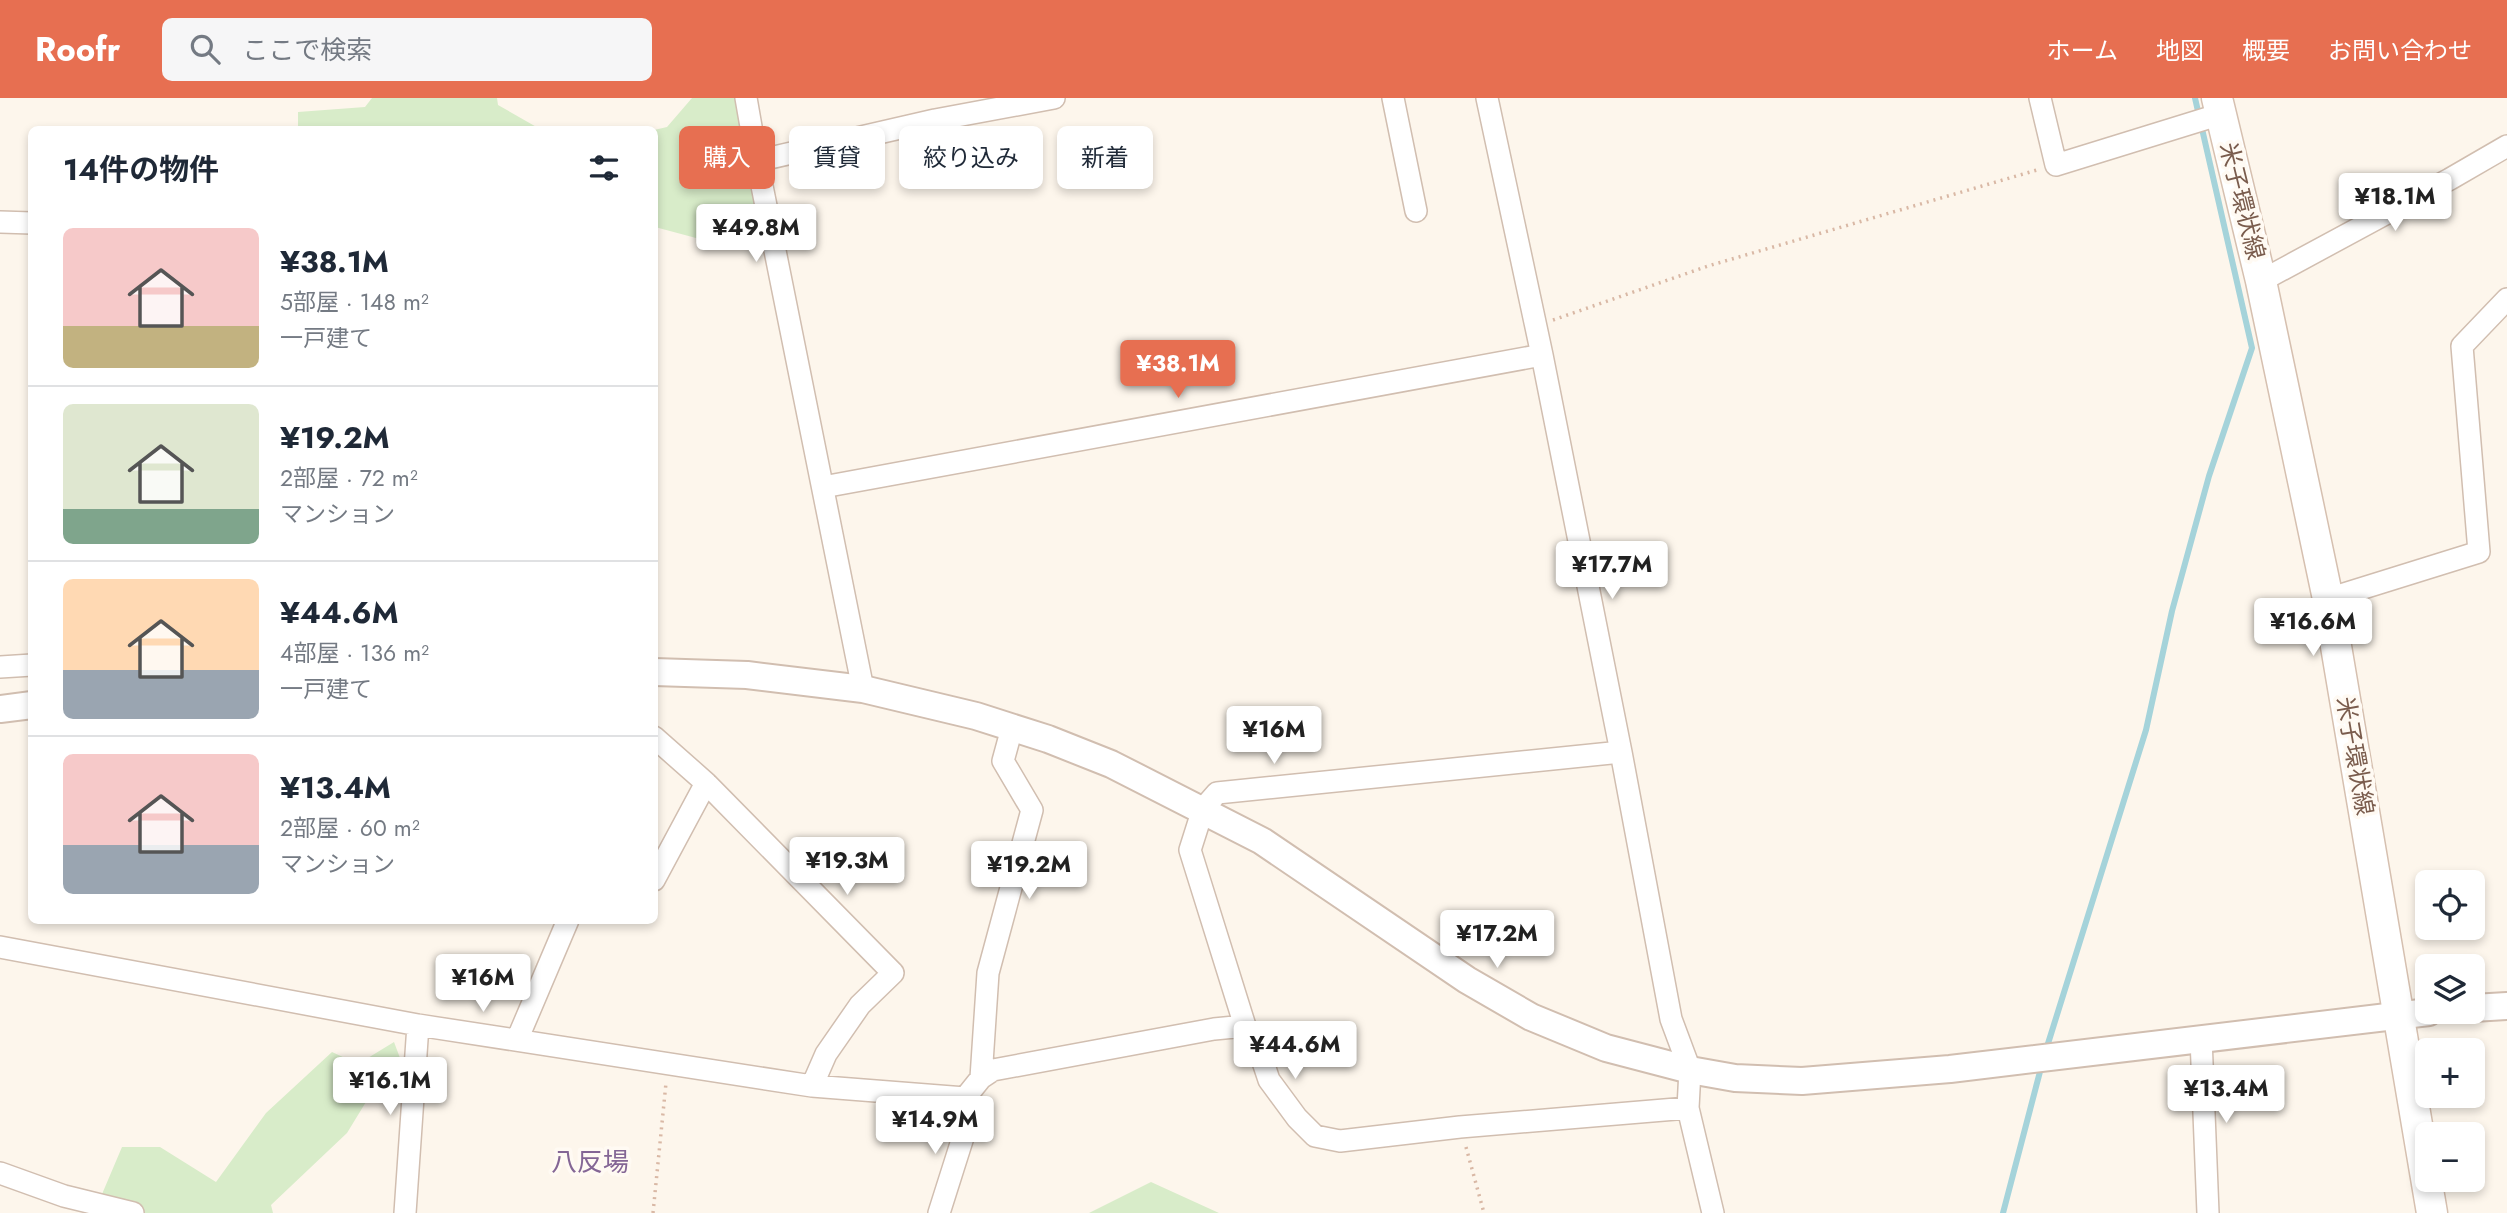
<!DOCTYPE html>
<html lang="ja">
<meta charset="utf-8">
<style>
:root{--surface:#fff;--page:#f6f6f7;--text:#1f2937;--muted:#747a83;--line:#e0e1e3;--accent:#e76f51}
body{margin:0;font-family:Jost,"Noto Sans JP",sans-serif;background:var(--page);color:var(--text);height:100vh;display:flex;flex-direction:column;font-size:26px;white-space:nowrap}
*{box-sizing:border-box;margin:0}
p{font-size:23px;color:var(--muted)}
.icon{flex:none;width:38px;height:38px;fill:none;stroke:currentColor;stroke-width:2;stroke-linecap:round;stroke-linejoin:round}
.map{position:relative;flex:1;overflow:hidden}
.drawer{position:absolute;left:28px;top:28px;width:630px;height:798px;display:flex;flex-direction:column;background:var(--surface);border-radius:10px;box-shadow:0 4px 10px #0003}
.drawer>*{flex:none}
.top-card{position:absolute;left:679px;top:28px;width:665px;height:63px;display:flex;gap:14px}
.controls{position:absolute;left:2415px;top:772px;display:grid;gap:14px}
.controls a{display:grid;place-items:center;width:70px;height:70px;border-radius:10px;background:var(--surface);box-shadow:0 4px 10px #0003;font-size:35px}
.price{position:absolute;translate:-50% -60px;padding:0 16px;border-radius:7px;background:#fff;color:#222;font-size:23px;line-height:46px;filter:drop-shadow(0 2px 4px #0008)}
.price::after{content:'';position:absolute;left:50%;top:42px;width:21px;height:16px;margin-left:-10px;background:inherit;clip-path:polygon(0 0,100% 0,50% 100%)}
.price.on{background:var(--accent);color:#fff}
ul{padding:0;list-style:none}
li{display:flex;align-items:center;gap:21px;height:175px;padding:0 35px}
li+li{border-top:2px solid var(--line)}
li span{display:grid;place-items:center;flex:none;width:196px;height:140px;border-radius:10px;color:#555}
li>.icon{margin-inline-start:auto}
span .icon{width:84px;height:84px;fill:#fffc;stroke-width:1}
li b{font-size:30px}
h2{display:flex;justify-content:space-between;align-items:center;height:84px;padding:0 35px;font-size:30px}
.tag{padding:0 24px;border-radius:10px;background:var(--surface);box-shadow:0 4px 10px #0003;font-size:24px;line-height:63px}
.tag.on{background:var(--accent);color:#fff}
header{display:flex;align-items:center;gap:42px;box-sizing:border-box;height:98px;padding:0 35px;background:var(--accent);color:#fff}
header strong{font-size:33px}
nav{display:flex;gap:38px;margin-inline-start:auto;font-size:24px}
.search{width:490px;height:63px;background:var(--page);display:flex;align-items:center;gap:18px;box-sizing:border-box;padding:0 24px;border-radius:10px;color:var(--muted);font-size:26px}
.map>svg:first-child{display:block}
.green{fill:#d8ecc9}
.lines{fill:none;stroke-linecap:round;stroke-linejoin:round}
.stream{stroke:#a5d3da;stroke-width:6}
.minor-casing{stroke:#d1beb0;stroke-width:24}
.tertiary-casing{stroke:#d1beb0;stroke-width:30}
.secondary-casing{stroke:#d6c0b0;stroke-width:33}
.path{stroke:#d9b8a5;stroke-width:3.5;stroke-dasharray:2 5;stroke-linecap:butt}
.minor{stroke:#fff;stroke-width:21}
.tertiary{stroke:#fff;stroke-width:26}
.secondary{stroke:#fff;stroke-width:30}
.labels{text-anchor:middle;stroke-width:7;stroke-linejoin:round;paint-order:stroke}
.street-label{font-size:24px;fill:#7a5c4d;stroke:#fffaf3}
.neighbourhood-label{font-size:26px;fill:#846695;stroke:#fffaf3}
</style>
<header>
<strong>Roofr</strong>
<div class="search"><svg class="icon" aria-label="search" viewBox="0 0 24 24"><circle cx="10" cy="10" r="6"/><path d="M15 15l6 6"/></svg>ここで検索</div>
<nav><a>ホーム</a><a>地図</a><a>概要</a><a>お問い合わせ</a></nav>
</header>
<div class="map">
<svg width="2507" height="1115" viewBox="0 0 2507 1115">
<rect width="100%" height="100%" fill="#fdf6ec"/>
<path class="green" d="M372,0H497L498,7L540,31H298V14L365,9Z
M692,0H736L739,5L743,54L761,118L696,140L655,129L654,32L667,29Z
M394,944L403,968L369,999L347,1035L271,1107L273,1115H94L122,1049H160L216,1084L266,1015L332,954L358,966Z
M1151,1084L1219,1115H1089Z"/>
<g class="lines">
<path class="stream" d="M2046,952L2146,632L2172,513L2209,378L2252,250L2195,0
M2003,1115L2042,966"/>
<defs>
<path id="minor" d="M746,0L757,63
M1393,0L1416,113
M1487,0L1542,257L1621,654L1671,921L1690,972L1688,1010L1713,1115
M2040,0L2056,67L2221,16
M0,124L32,125
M2261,183L2450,81L2507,48
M823,389L1542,257
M2328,501L2479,454L2462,248L2507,201
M0,569L32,567
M863,591L757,63L935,22L1054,0
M654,639L706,685L893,875L860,907L826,956L812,988
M654,782L706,685
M0,849L418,927L812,988L965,1000
M1245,928L1190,752L1203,711L1217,695L1621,654
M2201,940L2208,1115
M517,942L568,822
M981,980L988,875L1032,712L1003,663L1012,630
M965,1000L981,980L993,972L1214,931L1245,928L1257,946L1269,982L1297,1020L1315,1038L1340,1043L1460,1029L1688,1010
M0,1075L64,1098L133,1115
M405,1115L418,927
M939,1115L971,1014L965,1000"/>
<path id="tertiary" d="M654,574L747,577L863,591L976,618L1048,641L1111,666L1262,743L1467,882L1531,919L1606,950L1690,972L1735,980L1802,983L1950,971L2429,914
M0,611L32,607
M2473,910L2507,908"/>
<path id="secondary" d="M2217,0L2261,183L2328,501L2432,1115"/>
</defs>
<use href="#minor" class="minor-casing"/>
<use href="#tertiary" class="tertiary-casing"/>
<use href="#secondary" class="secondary-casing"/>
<path class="path" d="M1553,222L1708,168L2037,72
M1466,1049L1484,1115
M653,1115L666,985"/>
<use href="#minor" class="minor"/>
<use href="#tertiary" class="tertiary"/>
<use href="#secondary" class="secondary"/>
</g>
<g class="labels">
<g class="street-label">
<text transform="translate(2242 103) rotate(76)" y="8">米子環状線</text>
<text transform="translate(2355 658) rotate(80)" y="8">米子環状線</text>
</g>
<g class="neighbourhood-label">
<text x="590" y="1073">八反場</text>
</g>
</g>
</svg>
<div class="controls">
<a><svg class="icon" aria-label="locate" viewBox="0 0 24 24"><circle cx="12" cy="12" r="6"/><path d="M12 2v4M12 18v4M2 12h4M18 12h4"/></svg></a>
<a><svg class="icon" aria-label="layers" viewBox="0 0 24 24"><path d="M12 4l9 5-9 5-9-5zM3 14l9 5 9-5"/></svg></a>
<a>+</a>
<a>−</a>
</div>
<b class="price" style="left:2395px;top:135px">¥18.1M</b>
<b class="price" style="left:756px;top:166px">¥49.8M</b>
<b class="price on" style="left:1178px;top:302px">¥38.1M</b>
<b class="price" style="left:1612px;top:503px">¥17.7M</b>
<b class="price" style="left:2313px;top:560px">¥16.6M</b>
<b class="price" style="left:1274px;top:668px">¥16M</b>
<b class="price" style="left:847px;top:799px">¥19.3M</b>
<b class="price" style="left:1029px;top:803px">¥19.2M</b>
<b class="price" style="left:1497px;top:872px">¥17.2M</b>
<b class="price" style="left:483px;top:916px">¥16M</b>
<b class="price" style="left:1295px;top:983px">¥44.6M</b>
<b class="price" style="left:390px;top:1019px">¥16.1M</b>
<b class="price" style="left:2226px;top:1027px">¥13.4M</b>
<b class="price" style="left:935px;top:1058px">¥14.9M</b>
<div class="top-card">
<a class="tag on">購入</a>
<a class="tag">賃貸</a>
<a class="tag">絞り込み</a>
<a class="tag">新着</a>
</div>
<section class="drawer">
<h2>14件の物件<svg class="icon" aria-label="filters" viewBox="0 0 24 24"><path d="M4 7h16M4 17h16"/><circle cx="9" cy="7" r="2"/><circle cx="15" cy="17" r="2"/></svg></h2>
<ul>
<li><span style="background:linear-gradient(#f6c9c9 70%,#c2b280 0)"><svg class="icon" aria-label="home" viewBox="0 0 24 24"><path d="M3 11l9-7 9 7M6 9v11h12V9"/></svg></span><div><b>¥38.1M</b><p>5部屋 · 148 m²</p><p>一戸建て</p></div></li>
<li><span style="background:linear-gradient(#dfe7d0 75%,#7fa58c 0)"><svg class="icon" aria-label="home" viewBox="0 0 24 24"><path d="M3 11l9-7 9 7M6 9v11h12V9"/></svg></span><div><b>¥19.2M</b><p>2部屋 · 72 m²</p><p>マンション</p></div></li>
<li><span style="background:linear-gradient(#ffd9b3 65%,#9aa5b1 0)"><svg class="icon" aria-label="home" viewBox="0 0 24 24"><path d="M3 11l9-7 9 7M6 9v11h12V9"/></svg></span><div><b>¥44.6M</b><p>4部屋 · 136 m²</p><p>一戸建て</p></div></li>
<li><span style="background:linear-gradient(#f6c9c9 65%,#9aa5b1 0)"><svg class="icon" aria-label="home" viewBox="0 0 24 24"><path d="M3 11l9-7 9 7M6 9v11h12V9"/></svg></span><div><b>¥13.4M</b><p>2部屋 · 60 m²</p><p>マンション</p></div></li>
</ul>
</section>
</div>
